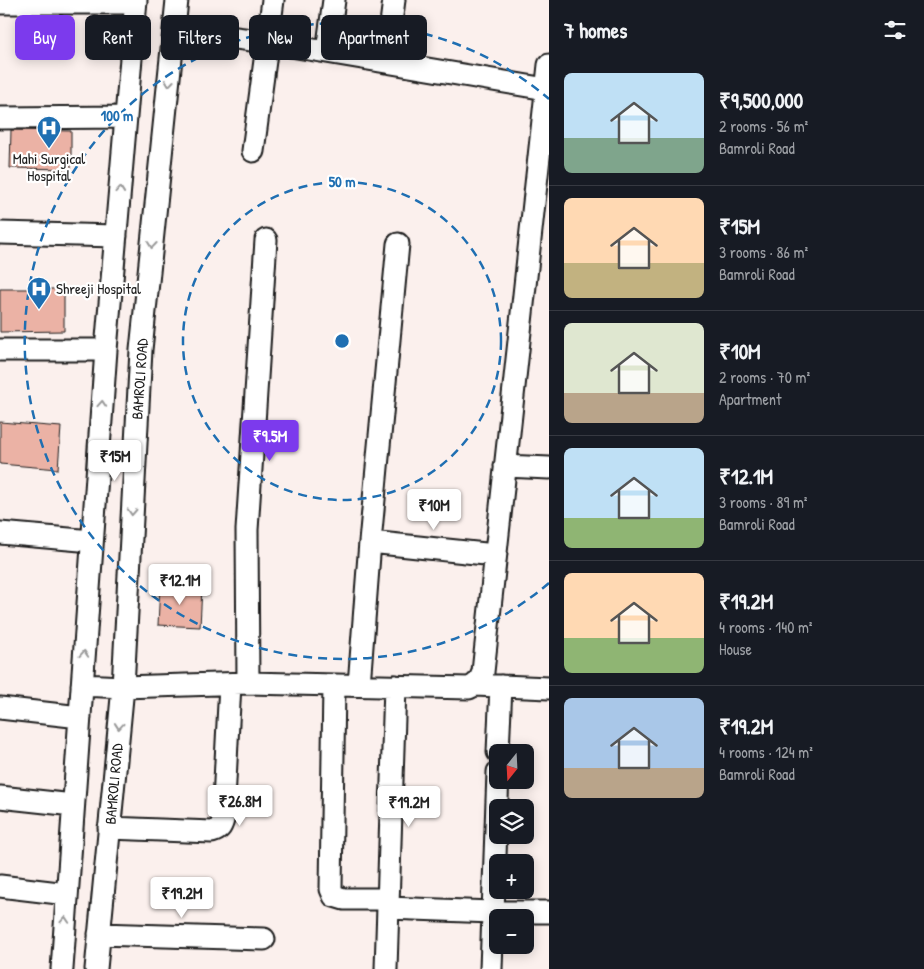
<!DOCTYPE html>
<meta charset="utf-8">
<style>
:root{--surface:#171b24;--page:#20242c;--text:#f1f3f6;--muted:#9ea1a6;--line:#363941;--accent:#7c3aed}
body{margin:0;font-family:"Patrick Hand",sans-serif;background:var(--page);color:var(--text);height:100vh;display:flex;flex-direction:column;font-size:19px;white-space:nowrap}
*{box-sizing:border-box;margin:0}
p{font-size:16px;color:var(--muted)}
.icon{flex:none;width:28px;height:28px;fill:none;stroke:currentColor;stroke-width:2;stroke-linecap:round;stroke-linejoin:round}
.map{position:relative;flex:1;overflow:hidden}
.side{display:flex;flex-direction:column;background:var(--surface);width:375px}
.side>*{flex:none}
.guide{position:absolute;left:15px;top:15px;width:459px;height:45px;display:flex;gap:10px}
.needle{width:32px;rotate:198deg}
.fabs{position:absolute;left:489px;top:744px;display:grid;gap:10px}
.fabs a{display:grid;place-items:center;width:45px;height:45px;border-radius:8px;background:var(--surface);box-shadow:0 2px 12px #0003;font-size:25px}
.price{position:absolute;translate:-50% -42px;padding:0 11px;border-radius:5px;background:#fff;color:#222;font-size:16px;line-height:32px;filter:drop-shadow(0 1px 2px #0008)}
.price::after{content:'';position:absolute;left:50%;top:30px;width:15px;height:11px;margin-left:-8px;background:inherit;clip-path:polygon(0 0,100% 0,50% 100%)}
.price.active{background:var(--accent);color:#fff}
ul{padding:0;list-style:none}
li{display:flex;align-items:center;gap:15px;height:125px;padding:0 15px}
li+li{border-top:1px solid var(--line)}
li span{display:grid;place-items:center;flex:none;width:140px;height:100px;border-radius:8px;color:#555}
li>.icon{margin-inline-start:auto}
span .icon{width:60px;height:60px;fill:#fffc;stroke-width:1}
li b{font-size:21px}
h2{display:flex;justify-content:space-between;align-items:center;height:60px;padding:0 15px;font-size:21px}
.chip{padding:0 18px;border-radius:8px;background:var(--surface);box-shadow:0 2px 12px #0003;font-size:18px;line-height:45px}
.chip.active{background:var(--accent);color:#fff}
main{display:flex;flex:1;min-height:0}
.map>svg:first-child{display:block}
.building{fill:#ebb2a5;stroke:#1c1c1c}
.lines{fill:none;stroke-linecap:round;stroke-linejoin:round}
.minor-casing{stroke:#1c1c1c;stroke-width:25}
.minor{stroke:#fff;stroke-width:21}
.oneway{stroke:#999}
.ring{fill:none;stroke:#1f6fb2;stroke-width:2.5;stroke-dasharray:9 6}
.labels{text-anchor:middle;stroke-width:4.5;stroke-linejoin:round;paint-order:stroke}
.poi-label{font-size:15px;fill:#1c1c1c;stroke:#fff}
.street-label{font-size:15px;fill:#1c1c1c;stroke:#fff}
.centre{fill:#1f6fb2;stroke:#fff;stroke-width:2.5}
.ring-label{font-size:15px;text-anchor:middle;font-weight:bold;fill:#1f6fb2;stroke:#fff;stroke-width:4.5;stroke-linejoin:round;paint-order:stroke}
</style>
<main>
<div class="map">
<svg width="549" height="969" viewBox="0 0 549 969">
<rect width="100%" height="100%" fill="#fbf0ed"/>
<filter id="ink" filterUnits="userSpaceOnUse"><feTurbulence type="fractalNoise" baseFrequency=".02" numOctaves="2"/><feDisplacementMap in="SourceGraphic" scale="10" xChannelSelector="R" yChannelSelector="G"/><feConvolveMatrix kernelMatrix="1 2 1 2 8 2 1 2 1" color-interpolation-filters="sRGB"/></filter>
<g filter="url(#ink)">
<path class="building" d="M11,130L71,131V169L10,168Z
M0,289H64V331L0,332Z
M0,422L61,427L58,469L0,464Z
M160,585L202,587L200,627L158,625Z"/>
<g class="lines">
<defs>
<path id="minor" d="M0,3H136
M174,30L267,42L546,89
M327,52L334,0
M386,62L394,0
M0,118L126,117
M253,151L273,0
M0,233L116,236
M0,350H106
M505,466L549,468
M0,533L92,541
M370,542L495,555
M248,683L247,530L266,240
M82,685L123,687L248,683L469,688C478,684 480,680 483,672L549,65
M334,685L331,889L334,896L344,899H388
M359,685L370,542L398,244
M475,685L549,688
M0,708L80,717
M498,752L501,686
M0,797L73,805
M109,828L212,832C219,830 221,827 223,820L230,684
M0,886L67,894
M388,908L492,912H549
M99,934L264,939
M62,969L106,350L136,0
M96,969L123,687L141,350L177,0
M386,969L395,686
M491,969L498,772"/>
</defs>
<use href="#minor" class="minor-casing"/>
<use href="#minor" class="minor"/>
</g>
<defs><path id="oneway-chevron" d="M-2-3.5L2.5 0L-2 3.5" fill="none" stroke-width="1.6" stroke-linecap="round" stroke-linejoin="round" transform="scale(1.25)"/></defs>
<g class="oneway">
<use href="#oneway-chevron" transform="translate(169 83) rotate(96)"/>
<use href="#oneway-chevron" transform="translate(120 190) rotate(-85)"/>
<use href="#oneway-chevron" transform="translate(152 245) rotate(96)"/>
<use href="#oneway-chevron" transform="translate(102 404) rotate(-86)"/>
<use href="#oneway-chevron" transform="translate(132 512) rotate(93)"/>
<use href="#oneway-chevron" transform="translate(84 654) rotate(-86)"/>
<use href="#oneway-chevron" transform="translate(119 726) rotate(95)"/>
<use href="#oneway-chevron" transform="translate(65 920) rotate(-86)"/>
</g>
</g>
<g class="ring">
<circle cx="342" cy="341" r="159"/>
<path d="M549 583A318 318 0 1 1 549 99"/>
</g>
<defs>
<symbol id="hospital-pin" viewBox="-11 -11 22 30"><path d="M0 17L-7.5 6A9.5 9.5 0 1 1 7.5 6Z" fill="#1f6fb2" stroke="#fff"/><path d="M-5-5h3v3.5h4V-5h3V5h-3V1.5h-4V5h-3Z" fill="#fff"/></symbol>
</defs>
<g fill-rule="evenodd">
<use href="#hospital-pin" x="35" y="114" width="28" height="38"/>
<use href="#hospital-pin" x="25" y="275" width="28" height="38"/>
</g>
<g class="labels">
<g class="poi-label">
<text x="49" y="164">Mahi Surgical<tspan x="49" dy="17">Hospital</tspan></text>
<text x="56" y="294" text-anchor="start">Shreeji Hospital</text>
</g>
<g class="street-label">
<text transform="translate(140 379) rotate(-86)" y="5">BAMROLI ROAD</text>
<text transform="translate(114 784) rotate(-85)" y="5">BAMROLI ROAD</text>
</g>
</g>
<circle cx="342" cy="341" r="8" class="centre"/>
<g class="ring-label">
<text x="117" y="121">100 m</text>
<text x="342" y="187">50 m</text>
</g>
</svg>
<div class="fabs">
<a><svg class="needle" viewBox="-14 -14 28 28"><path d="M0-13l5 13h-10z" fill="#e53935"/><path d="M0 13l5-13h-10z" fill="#9ea1a6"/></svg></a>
<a><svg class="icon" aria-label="layers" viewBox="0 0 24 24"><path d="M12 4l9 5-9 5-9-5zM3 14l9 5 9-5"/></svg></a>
<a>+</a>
<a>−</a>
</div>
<b class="price active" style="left:270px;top:462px">₹9.5M</b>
<b class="price" style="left:115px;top:482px">₹15M</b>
<b class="price" style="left:434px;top:531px">₹10M</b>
<b class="price" style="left:180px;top:606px">₹12.1M</b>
<b class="price" style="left:240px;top:827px">₹26.8M</b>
<b class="price" style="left:409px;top:828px">₹19.2M</b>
<b class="price" style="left:182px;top:919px">₹19.2M</b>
<div class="guide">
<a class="chip active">Buy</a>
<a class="chip">Rent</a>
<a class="chip">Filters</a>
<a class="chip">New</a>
<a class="chip">Apartment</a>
</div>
</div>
<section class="side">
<h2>7 homes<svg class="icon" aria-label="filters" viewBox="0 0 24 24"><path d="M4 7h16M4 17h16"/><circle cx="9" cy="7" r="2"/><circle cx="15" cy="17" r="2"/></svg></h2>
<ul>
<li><span style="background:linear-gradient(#bfe0f5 65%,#7fa58c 0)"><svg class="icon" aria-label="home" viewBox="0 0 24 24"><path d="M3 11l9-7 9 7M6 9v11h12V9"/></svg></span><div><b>₹9,500,000</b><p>2 rooms · 56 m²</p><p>Bamroli Road</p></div></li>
<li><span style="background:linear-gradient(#ffd9b3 65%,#c2b280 0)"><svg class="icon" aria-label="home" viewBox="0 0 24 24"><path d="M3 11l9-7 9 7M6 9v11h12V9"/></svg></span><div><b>₹15M</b><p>3 rooms · 86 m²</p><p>Bamroli Road</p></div></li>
<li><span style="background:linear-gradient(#dfe7d0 70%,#b9a48a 0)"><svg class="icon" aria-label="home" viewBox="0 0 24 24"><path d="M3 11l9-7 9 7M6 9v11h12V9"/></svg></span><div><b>₹10M</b><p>2 rooms · 70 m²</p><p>Apartment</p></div></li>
<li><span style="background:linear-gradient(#bfe0f5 70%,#8fb573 0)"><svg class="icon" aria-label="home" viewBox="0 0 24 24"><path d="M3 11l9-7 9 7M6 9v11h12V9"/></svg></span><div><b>₹12.1M</b><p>3 rooms · 89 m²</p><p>Bamroli Road</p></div></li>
<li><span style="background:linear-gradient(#ffd9b3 65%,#8fb573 0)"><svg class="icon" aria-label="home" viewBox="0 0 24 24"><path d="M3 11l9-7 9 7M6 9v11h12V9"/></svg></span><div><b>₹19.2M</b><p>4 rooms · 140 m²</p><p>House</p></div></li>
<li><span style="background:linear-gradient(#a9c7e8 70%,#b9a48a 0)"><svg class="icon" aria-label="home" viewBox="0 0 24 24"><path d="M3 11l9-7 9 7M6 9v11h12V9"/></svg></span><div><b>₹19.2M</b><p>4 rooms · 124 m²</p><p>Bamroli Road</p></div></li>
</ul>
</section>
</main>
